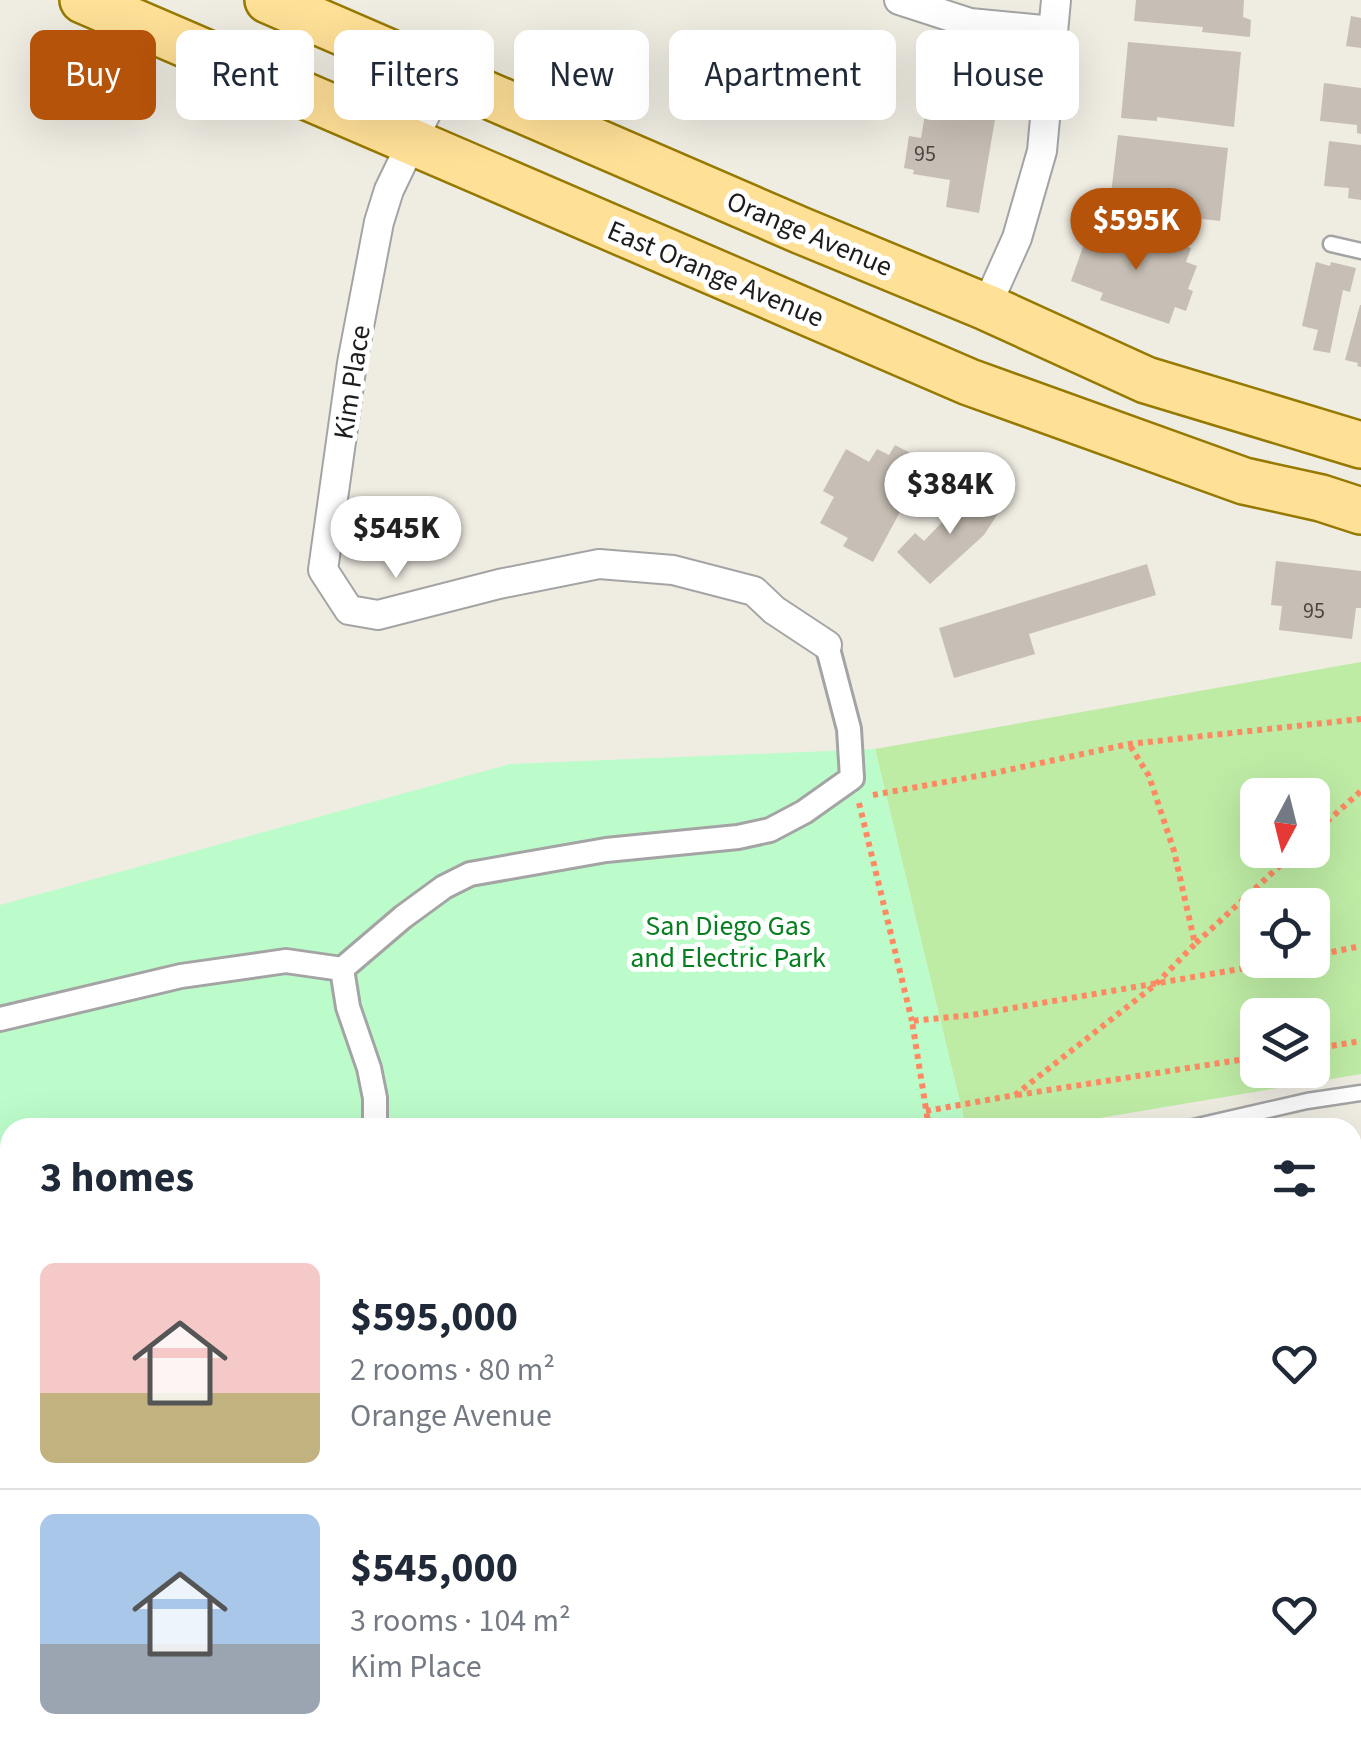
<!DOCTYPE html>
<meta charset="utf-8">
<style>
:root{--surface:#fff;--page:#f6f6f7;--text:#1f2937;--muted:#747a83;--line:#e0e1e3;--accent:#b45309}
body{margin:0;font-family:"Source Sans 3",sans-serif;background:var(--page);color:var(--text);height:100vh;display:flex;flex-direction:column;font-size:38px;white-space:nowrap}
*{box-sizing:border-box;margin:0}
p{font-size:32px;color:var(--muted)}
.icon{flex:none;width:55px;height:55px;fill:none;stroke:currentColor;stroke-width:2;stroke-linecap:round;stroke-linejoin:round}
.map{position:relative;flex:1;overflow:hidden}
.drawer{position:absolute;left:0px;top:1118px;width:1362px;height:642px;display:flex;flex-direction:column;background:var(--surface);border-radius:30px 30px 0 0;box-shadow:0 10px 40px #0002}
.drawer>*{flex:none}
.banner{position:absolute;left:30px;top:30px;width:1302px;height:90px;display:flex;gap:20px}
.needle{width:65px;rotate:187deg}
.controls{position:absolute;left:1240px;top:778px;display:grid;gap:20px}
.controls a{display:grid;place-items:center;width:90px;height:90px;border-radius:15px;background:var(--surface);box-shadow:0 10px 40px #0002;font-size:50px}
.price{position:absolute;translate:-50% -85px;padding:0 22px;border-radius:35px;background:#fff;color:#222;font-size:32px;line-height:65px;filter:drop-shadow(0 2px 5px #0008)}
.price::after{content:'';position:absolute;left:50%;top:60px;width:30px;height:22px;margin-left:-15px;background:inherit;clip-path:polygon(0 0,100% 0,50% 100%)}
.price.active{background:var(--accent);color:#fff}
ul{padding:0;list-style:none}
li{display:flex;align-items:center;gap:30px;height:250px;padding:0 40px}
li+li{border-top:2px solid var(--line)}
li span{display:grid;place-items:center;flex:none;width:280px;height:200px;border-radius:15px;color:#555}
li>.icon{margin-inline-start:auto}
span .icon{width:120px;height:120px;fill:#fffc;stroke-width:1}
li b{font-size:42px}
h2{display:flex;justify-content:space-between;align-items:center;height:120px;padding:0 40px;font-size:42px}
.chip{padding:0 35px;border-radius:15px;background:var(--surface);box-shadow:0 10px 40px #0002;font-size:35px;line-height:90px}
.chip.active{background:var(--accent);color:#fff}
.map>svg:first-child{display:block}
.residential{fill:#dbdada}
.grass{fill:#beeca5;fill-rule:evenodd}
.park{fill:#bcfcca}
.building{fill:#c7bfb5}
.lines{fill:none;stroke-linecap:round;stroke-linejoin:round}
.service-casing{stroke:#a4a4a4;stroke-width:19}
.pedestrian-casing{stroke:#a4a4a4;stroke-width:28}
.minor-casing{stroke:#a4a4a4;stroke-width:32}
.primary-casing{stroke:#967900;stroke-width:50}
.path{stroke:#ff8963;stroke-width:6;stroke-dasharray:5 5;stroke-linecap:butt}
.service{stroke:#fff;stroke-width:14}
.pedestrian{stroke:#fff;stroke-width:22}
.minor{stroke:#fff;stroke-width:28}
.primary{stroke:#ffe097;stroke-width:45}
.labels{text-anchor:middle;stroke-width:10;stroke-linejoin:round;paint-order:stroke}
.number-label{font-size:22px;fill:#484643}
.street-label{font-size:28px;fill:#1d1d1d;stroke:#fff}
.park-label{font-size:28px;fill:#077f21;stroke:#fff}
</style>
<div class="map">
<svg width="1361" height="1759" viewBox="0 0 1361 1759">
<rect width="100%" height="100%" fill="#efece2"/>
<path class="residential" d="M1361,1228V1759H1111L1109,1750H1352V1230Z
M60,1750H1019L1015,1759H61Z"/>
<path class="grass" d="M1361,662V1074L1046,1127H966L875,749ZM1258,795H1312V850H1258ZM1258,905H1312V960H1258ZM1258,1015H1312V1070H1258Z"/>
<path class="park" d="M875,749L966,1127L10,1128V1424L0,1426V905L510,764Z"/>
<path class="building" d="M1136,0H1244L1243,17L1251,20L1250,37L1202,32L1203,27L1134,21Z
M1351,16L1361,18V48L1346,46Z
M1128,42L1241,52L1234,127L1157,117V121L1121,118Z
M1324,83L1361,88V134L1357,133V125L1320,121Z
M929,90L998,102L979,213L946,207L950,180L913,174L914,170L904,168L909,136L921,138Z
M1118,135L1228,148L1220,221L1177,216L1178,210L1110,202Z
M1329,141L1361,145V200L1348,198L1349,188L1324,186Z
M1092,221L1169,249L1171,242L1191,248L1186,262L1197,266L1188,289L1193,291L1186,311L1175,307L1169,324L1100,300L1103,293L1071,281Z
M1316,262L1330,266L1331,262L1356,268L1350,292L1343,290L1330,353L1313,350L1318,330L1302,326Z
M1360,305H1361V367L1357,366L1358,363L1345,360Z
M895,445L918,457L911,469L930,480L917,504L907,499L873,562L843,546L848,538L820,523L834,497L823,491L846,449L869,462L877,449L889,455Z
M975,488L999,512L984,535L930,584L897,552L915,533L924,541Z
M1276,561L1361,571V608H1356L1352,639L1279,630L1282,606L1271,605Z
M1147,564L1156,595L1029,634L1035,654L954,678L939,628Z
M1352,1275L1361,1287V1338L1352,1326Z
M1361,1401V1486L1355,1489L1352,1485V1405Z
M1352,1528L1355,1532L1360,1530L1361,1532V1595L1354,1599Z
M1352,1662L1361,1671V1724L1356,1720L1352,1723Z"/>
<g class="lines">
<defs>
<path id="service" d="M1331,244L1361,251
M1189,1128L1307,1101L1361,1093
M1352,1388L1361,1386
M1352,1645L1361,1643
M1241,1750V1759"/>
<path id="pedestrian" d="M342,969L403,917L444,887L470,874L606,850L738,837L770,830L804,812L852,778L849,729L827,645
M0,1019L181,976L286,961L342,969L348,1007L369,1068L375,1098V1128
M0,1395L10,1389"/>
<path id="minor" d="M899,0L970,23L1053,31
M444,76L389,190L379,222L352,363L323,570L349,610L378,615L499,584L599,564L673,570L754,591L774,610L827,645
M986,307L1017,238L1042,151L1056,0
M0,1644L7,1651L10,1666
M27,1750L29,1759
M1055,1750L1057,1759"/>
<path id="primary" d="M83,0L969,382L1244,481L1321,498L1361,511
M268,0L802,231L986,307L1146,380L1361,445"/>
</defs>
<use href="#service" class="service-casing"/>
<use href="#pedestrian" class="pedestrian-casing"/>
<use href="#minor" class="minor-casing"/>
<use href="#primary" class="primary-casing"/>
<path class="path" d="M873,795L994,773L1129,744L1361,719
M859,803L912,1021
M1312,835L1361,791
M1196,943L1297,850
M1312,956L1361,946
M1312,1049L1361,1041
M1017,1095L1258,1057
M926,1111L1015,1095L1155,985L1195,944L1174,851L1149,776L1129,744
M929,1128L912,1021L972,1015L1292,960
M0,1572L5,1615"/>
<use href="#service" class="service"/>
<use href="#pedestrian" class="pedestrian"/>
<use href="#minor" class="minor"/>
<use href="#primary" class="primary"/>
</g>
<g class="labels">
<g class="number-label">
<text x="925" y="161">95</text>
<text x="1314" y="618">95</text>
</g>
<g class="street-label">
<text transform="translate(810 233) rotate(23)" y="10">Orange Avenue</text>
<text transform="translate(716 273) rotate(23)" y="10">East Orange Avenue</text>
<text transform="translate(351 382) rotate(-81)" y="10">Kim Place</text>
</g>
<g class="park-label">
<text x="728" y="935">San Diego Gas<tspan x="728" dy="32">and Electric Park</tspan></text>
</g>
</g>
</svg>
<div class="controls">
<a><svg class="needle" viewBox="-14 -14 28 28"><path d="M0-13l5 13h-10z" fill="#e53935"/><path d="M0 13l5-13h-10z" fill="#747a83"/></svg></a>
<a><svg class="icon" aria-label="locate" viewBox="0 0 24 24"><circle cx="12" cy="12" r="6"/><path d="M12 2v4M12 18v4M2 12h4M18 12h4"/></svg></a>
<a><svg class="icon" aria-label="layers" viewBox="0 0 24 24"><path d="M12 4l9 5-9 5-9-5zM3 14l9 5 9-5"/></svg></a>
</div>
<b class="price active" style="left:1136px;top:273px">$595K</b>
<b class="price" style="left:950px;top:537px">$384K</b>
<b class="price" style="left:396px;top:581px">$545K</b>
<div class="banner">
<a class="chip active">Buy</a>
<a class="chip">Rent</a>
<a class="chip">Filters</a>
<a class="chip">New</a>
<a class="chip">Apartment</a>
<a class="chip">House</a>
</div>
<section class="drawer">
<h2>3 homes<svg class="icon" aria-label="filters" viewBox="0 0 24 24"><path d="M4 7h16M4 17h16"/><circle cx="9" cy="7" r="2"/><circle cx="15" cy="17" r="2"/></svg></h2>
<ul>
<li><span style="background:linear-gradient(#f6c9c9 65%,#c2b280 0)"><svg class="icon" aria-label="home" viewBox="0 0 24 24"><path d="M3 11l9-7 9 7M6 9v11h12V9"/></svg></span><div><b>$595,000</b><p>2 rooms · 80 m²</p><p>Orange Avenue</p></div><svg class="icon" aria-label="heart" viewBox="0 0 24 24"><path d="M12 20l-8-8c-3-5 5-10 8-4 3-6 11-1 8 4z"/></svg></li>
<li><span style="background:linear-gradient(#a9c7e8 65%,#9aa5b1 0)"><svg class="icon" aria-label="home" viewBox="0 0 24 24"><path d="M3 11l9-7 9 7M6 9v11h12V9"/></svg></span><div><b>$545,000</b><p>3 rooms · 104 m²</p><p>Kim Place</p></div><svg class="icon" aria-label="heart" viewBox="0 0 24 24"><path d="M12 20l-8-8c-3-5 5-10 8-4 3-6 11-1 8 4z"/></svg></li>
</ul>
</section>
</div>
